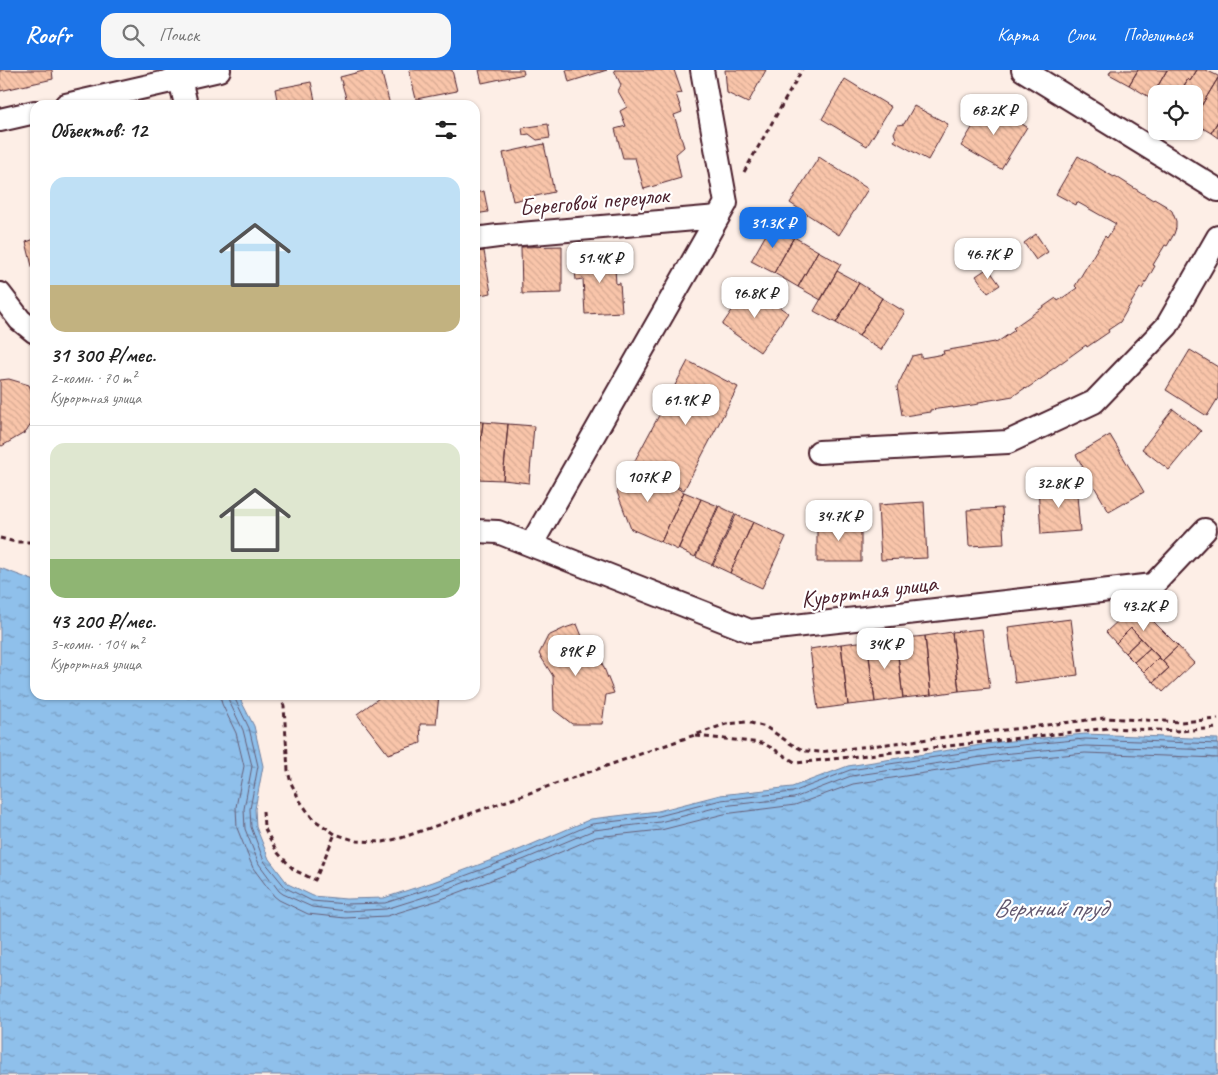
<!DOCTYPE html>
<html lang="ru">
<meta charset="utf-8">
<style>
:root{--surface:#fff;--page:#f6f6f6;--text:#222;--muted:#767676;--line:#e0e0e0;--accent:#1a73e8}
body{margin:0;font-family:Caveat,sans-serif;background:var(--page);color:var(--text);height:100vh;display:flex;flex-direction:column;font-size:19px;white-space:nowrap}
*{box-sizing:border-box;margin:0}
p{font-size:16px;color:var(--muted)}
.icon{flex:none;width:28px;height:28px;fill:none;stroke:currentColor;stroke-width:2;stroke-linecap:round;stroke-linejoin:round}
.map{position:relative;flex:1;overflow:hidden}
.details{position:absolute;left:30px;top:30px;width:450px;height:600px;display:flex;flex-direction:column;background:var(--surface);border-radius:15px;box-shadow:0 1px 4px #0004}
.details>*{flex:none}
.controls{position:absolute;left:1148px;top:15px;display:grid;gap:10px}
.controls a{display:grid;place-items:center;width:55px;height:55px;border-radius:10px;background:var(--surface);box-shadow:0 1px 4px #0004;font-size:25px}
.price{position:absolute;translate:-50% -42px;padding:0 11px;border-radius:10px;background:#fff;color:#222;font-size:16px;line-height:32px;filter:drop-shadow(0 1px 2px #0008)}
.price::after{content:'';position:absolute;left:50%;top:30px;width:15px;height:11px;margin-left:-8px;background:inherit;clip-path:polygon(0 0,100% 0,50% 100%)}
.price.selected{background:var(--accent);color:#fff}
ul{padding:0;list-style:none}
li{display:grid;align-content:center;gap:10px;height:265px;padding:0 20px}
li+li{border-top:1px solid var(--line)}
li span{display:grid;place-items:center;height:155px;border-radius:15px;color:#555}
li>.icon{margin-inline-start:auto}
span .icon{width:90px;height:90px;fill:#fffc;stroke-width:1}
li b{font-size:21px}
h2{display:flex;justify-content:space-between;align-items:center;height:60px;padding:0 20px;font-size:21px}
header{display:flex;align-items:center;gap:30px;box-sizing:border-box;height:70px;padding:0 25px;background:var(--accent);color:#fff}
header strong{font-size:24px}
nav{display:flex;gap:28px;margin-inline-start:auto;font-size:18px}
.search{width:350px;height:45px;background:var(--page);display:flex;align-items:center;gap:12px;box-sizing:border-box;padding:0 18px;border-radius:15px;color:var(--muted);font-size:19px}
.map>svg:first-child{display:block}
.water{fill:url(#water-ripples);stroke:#73809e}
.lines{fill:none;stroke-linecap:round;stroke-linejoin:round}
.shore{stroke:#665f78;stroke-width:1}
.building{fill:url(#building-back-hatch);stroke:#4a1f2b}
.minor-casing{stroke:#4a1f2b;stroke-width:26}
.path{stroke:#4a1f2b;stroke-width:3;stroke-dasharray:5 4;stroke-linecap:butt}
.minor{stroke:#fff;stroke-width:22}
.labels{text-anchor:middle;stroke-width:4.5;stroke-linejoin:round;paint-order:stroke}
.street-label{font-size:24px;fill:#4a1f2b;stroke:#fff}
.water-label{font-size:25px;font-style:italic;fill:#62576e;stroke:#fff}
</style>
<header>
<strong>Roofr</strong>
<div class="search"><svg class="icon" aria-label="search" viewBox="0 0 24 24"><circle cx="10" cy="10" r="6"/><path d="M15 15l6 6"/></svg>Поиск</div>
<nav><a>Карта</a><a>Слои</a><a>Поделиться</a></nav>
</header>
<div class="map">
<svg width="1218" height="1005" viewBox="0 0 1218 1005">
<defs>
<pattern id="water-ripples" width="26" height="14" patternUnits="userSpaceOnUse" patternTransform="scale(1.25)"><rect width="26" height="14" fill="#8fc0eb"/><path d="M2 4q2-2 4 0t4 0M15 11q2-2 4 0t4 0" fill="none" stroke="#779bbf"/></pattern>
<pattern id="building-back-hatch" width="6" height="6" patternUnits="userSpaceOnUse" patternTransform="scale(1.25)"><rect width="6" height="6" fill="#f9c5aa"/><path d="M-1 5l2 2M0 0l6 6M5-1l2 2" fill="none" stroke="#d7a992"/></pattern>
</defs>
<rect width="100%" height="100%" fill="#fdeee6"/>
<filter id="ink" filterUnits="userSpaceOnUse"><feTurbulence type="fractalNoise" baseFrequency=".02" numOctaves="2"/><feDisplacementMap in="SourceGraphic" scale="10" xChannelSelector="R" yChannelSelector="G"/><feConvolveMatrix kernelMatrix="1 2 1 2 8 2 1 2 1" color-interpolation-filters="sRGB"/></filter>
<g filter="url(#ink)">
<path class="water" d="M0,498L35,511V625H238L254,656L263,696L255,739L256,757L269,789L288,814L313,826L346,829L384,828L433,812L521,779L591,749L658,741L720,725L792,717L848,696L1000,672L1085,664L1218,669V1005H0Z"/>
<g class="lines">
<path class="shore" d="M220,625L222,634L236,663L244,696L236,737L237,758L253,798L274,826L279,830L308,844L345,848L387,846L439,830L528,796L596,767L661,760L724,744L795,735L853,714L1003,691L1085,683L1218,688
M228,625L229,631L243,660L252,696L244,739L245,759L259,794L279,821L283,824L312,837L346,841L386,839L437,823L525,789L594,760L660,752L722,736L794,728L851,706L1002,684L1085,676L1218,680
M234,625L235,629L249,658L258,696L250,739L251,757L264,791L286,818L312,831L346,834L385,833L435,817L523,784L592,754L659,746L721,730L793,722L850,700L1001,677L1085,669L1218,674"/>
</g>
<path class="building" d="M0,0H52L53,9L0,21Z
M367,0H381L390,35H348L340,7Z
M409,0H452L457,21L416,29Z
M479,0H523L524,4L482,13Z
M566,0H607L569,12Z
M614,0H674L682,23L676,24L682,42L674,45L684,77L676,84L681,108L644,119L635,88H623L615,59L626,56L620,41L627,37L618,21L621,15Z
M725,0H766L748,33L727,23Z
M1111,0H1138L1129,15L1109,4Z
M1138,0H1167L1151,28L1129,15Z
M1167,0H1197L1190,11L1188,9L1179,24H1156V31L1151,28Z
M1197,0H1206L1218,6V8L1194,48V24H1179L1188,9L1190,11Z
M1218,8V51L1211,63L1194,53V48Z
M845,9L891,37L867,76L822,49Z
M311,12L316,35H278L275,19Z
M987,33L1027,57L1001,99L961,76Z
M914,36L948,54L928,90L894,71L896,68L894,63L898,55L904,54Z
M1218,51V68L1211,63Z
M548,54L550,68L537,70L529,64L523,65L522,58Z
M544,74L554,122L513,131L503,83Z
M1078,86L1114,107L1115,106L1153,130L1154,129L1166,136L1172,141L1176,151V158L1174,164L1167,176L1165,175L1153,195L1155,196L1142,219L1140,218L1120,252L1108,260L1109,262L1087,277L1086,275L1047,303L1048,304L1026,319L1025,318L1013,326L979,332V334L953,338V337L930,340V342L904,346V345H902L897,317L912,286L921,284V288L944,284L943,281L995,272L996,273L1015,260L1013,258L1056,228L1058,231L1077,218L1075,216L1105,166L1107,168L1116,154L1077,132L1076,135L1056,124Z
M819,87L868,119L839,165L790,133Z
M484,121L488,142L475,144V123Z
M772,154L794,167L774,203L751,191Z
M1036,164L1048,182L1036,190L1024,173Z
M794,167L818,181L798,217L774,203Z
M35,169V208L26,172Z
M562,176V223L522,224L521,177Z
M484,181L491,223L475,226V182Z
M818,181L841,194L821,230L798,217Z
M614,182L616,214L620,213L622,242L585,244L583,209L576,210L575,200L582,199L581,184Z
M988,198L1000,215L988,223L976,206Z
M837,201L859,213L836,253L814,241Z
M859,213L882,228L859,266L836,253Z
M749,216L788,243L760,282L722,255Z
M882,228L905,242L881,280L859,266Z
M1190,280L1218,297V328L1207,346L1166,320Z
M688,291L738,317L684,420L633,394Z
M9,309L29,315L35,330V348L26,362L2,376L0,375V310Z
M1173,339L1201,361L1169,400L1142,379Z
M475,351L483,352L476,409H475Z
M483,352L508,354L503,410L476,409Z
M508,354L534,356L529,413L503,410Z
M1110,365L1144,422L1109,442L1076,385Z
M633,394L684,422L661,472L631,459L617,422Z
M1076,413L1080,461L1041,464L1038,416Z
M684,422L701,429L678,480L661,472Z
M701,429L718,436L695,487L678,479Z
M924,432L927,488L881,490L878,435Z
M719,436L735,444L712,495L696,487Z
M1002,438L1004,474L969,476L967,440Z
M736,445L753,452L730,503L713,495Z
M753,452L786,467L762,518L730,503Z
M817,452H861V492H817Z
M1136,534L1178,576L1162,591L1131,558L1116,573L1106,562Z
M1071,549L1078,605L1015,613L1008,557Z
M577,554L586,576L594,573L614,623L606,625L602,654H572L554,640L553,606L539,584L548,566L565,558Z
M1131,558L1141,568L1125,583L1116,573Z
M982,559L990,618L959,621L952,562Z
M952,562L959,621L931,625L925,566Z
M925,566L931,625L903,628L896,569Z
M1141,568L1150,578L1134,592L1125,583Z
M896,569L903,628L875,632L867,571Z
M867,571L875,632L848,635L841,574Z
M841,574L848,635L818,639L810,579Z
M1178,576L1194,593L1163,622L1154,612L1169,598L1162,591Z
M1150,578L1159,587L1144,602L1134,592Z
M1159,587L1169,598L1153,612L1144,602Z
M379,625H439L436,654H420L421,673L388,684L357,644L379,628Z"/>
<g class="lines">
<defs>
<path id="minor" d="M178,0L186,35
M1023,0L1218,120
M66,35L219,0
M0,50L35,42
M475,169L498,166L718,147
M0,224L20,250L35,262
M819,382L1008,372L1094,332L1167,256L1218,167
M475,461L498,462L750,561L1153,515L1205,460
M531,475L726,133L702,0"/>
</defs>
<use href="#minor" class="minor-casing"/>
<path class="path" d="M744,102L802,0
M0,468L15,472H35
M280,625L284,636L288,701L291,713L300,731L313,749L335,764L357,771L383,772L401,768L726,654L747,652L766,657L791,674L805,681L820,682L1105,648L1181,652L1218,649
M696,666L762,673L774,679L796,693L1109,658L1179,661L1218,658
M263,741L264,757L277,782L294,800L315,810L335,764"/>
<use href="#minor" class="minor"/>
</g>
</g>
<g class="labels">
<g class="street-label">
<text transform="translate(594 131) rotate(-5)" y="8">Береговой переулок</text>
<text transform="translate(869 521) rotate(-7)" y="8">Курортная улица</text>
</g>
<g class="water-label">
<text x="1050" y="846">Верхний пруд</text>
</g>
</g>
</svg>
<div class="controls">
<a><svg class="icon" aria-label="locate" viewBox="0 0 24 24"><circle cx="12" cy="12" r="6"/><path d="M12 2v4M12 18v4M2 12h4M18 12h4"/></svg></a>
</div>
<b class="price" style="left:994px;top:66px">68.2K ₽</b>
<b class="price selected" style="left:773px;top:179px">31.3K ₽</b>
<b class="price" style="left:988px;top:210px">46.7K ₽</b>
<b class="price" style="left:600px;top:214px">51.4K ₽</b>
<b class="price" style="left:755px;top:249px">96.8K ₽</b>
<b class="price" style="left:686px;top:356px">61.9K ₽</b>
<b class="price" style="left:648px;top:433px">107K ₽</b>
<b class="price" style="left:1059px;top:439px">32.8K ₽</b>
<b class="price" style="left:839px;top:472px">34.7K ₽</b>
<b class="price" style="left:1144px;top:562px">43.2K ₽</b>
<b class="price" style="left:885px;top:600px">34K ₽</b>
<b class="price" style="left:576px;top:607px">89K ₽</b>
<section class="details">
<h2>Объектов: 12<svg class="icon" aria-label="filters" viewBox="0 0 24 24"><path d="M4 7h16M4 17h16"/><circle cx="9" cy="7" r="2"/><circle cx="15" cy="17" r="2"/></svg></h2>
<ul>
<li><span style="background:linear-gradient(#bfe0f5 70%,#c2b280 0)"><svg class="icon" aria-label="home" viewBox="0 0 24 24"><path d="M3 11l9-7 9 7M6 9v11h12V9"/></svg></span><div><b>31 300 ₽/мес.</b><p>2-комн. · 70 m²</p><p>Курортная улица</p></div></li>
<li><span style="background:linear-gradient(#dfe7d0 75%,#8fb573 0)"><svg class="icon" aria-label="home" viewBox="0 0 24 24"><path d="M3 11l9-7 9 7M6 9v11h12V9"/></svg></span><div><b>43 200 ₽/мес.</b><p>3-комн. · 104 m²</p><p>Курортная улица</p></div></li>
</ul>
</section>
</div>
